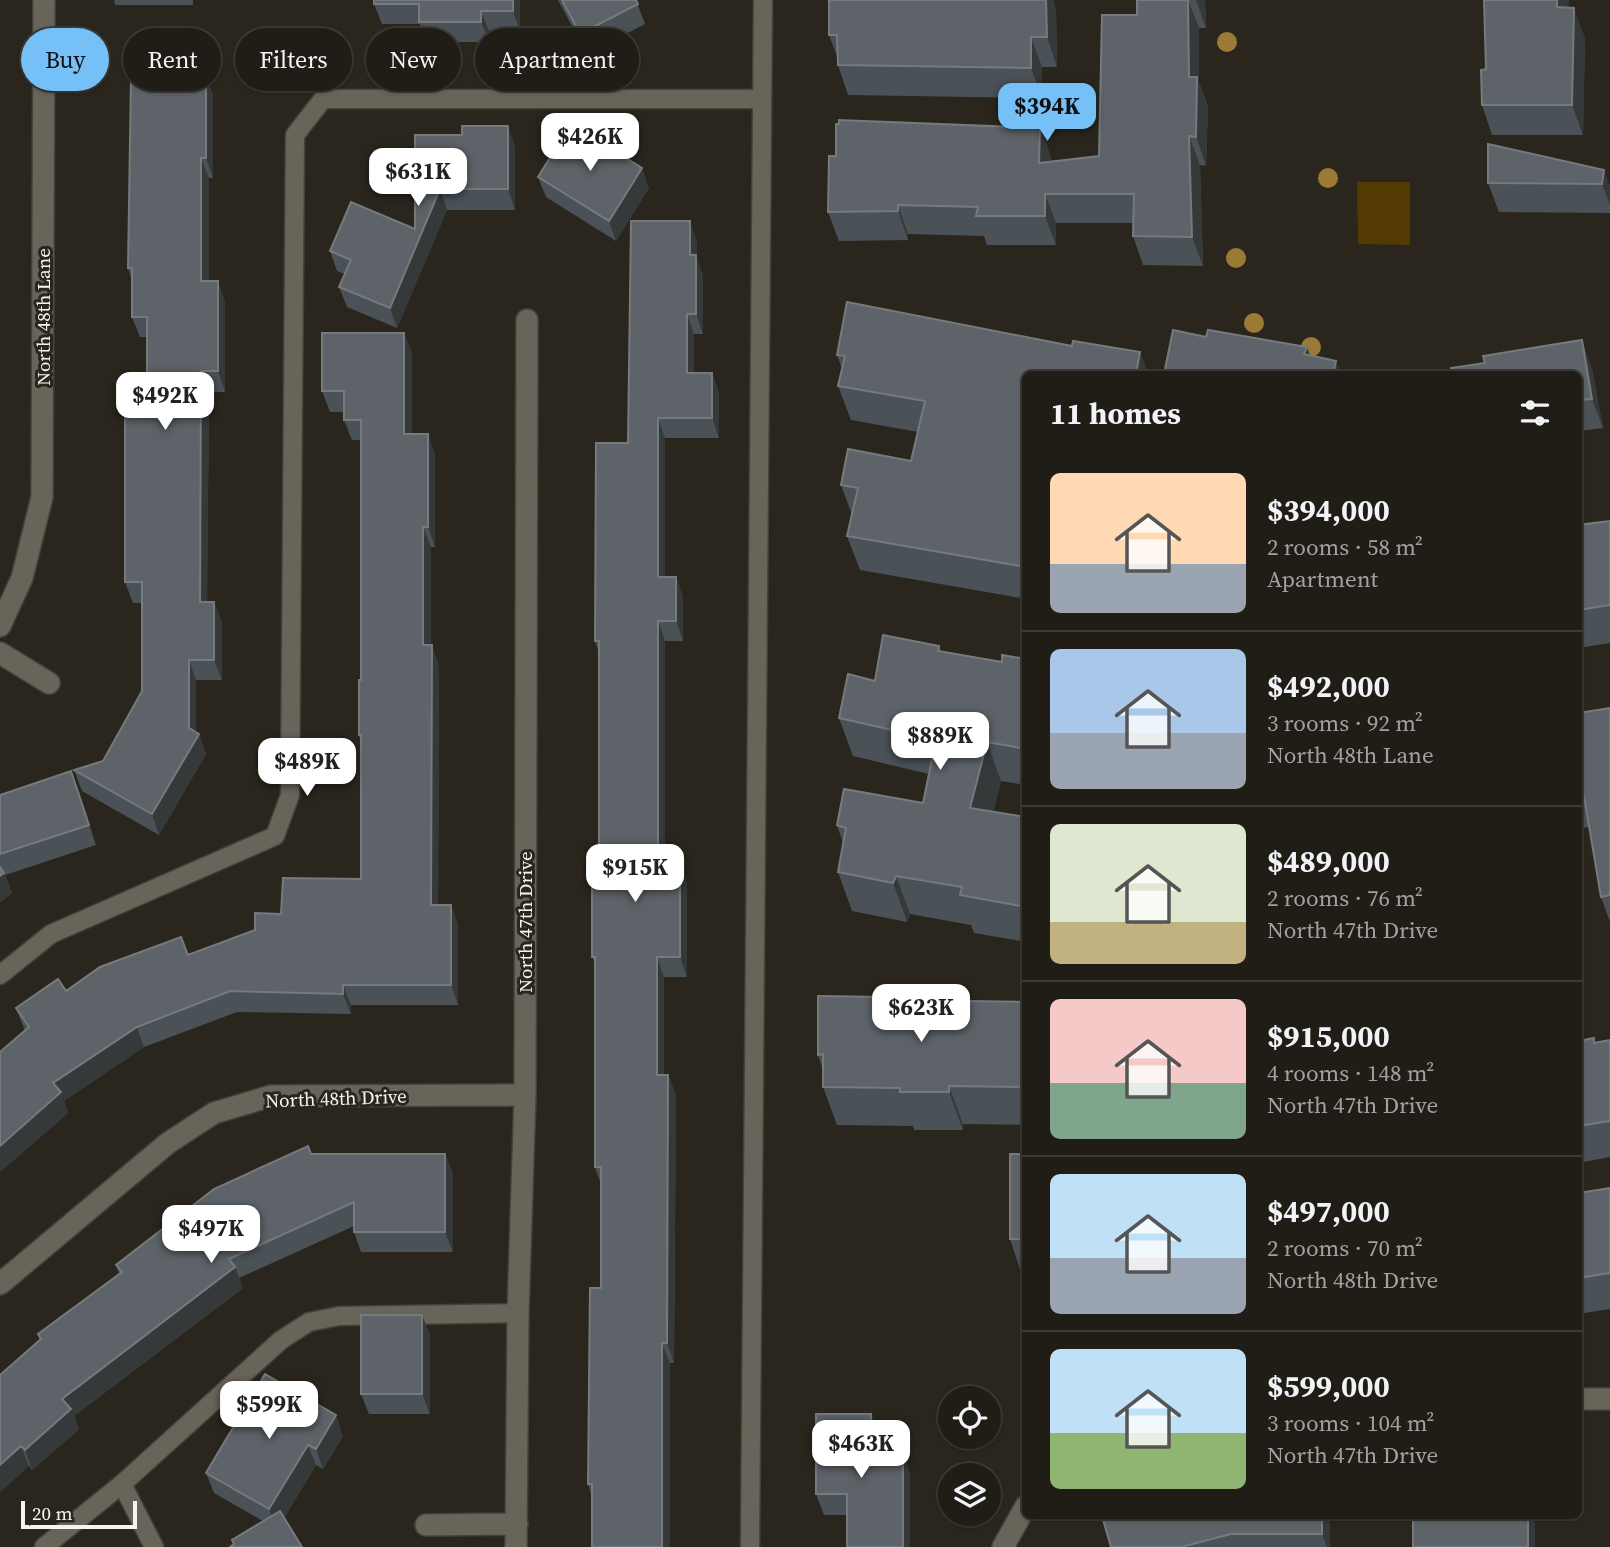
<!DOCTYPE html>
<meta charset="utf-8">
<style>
:root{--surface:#201c16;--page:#28251f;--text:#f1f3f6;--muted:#a2a1a1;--line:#3d3a35;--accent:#75c0f6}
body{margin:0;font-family:"Source Serif 4",serif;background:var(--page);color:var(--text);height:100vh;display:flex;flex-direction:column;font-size:26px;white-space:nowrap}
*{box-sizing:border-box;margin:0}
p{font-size:23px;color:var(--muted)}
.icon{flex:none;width:38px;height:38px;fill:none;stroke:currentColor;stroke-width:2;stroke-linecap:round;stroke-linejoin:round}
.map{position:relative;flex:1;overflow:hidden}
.details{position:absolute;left:1022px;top:371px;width:560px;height:1148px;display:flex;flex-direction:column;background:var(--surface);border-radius:10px;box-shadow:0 2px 5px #0004,0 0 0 2px var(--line)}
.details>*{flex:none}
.banner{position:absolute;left:21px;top:28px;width:665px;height:63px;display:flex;gap:14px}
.fabs{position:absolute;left:938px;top:1386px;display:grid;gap:14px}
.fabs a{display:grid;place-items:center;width:63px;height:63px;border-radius:50%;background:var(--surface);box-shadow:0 2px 5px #0004,0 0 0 2px var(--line);font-size:35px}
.scale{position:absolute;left:21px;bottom:18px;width:116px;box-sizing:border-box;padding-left:7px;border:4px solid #f7f3ed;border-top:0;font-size:19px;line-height:24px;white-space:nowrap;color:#f7f3ed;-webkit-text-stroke:5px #2b261d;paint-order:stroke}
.price{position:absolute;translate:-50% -60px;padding:0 16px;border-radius:14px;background:#fff;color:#222;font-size:23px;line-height:46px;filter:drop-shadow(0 2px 4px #0008)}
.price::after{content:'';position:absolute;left:50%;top:42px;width:21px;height:16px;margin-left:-10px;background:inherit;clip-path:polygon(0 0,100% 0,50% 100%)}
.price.current{background:var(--accent);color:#111}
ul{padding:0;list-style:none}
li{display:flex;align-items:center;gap:21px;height:175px;padding:0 28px}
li+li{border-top:2px solid var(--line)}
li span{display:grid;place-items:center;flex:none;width:196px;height:140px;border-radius:10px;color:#555}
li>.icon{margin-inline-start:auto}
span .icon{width:84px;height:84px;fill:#fffc;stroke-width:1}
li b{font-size:30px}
h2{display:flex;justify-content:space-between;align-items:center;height:84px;padding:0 28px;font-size:30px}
.tag{padding:0 24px;border-radius:32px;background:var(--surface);box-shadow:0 2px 5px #0004,0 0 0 2px var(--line);font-size:24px;line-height:63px}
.tag.current{background:var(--accent);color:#111}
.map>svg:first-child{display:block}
.green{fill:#523a02}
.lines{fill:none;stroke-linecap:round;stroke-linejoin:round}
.lane-casing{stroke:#45413a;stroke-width:21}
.street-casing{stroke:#45413a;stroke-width:24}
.secondary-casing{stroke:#45413a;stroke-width:24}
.lane{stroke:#69645a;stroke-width:18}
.street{stroke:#69645a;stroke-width:21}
.secondary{stroke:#69645a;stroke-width:21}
.tree{fill:#9a7a35}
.wall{fill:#4a5258}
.shaded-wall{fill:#36393a}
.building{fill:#5d6368;stroke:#757a7d;stroke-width:2}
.labels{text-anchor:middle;stroke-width:6;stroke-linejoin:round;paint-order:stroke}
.street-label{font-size:19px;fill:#f7f3ed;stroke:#2b261d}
</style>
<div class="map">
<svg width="1610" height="1547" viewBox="0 0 1610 1547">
<rect width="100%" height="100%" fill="#2b261d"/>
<path class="green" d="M1357,182H1410V245L1358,244Z"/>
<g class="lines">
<defs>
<path id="lane" d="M0,975L51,934L275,836L290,795L295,135L323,99H761
M122,1484L154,1547
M44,1547L122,1484L281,1340L309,1322L339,1316L518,1313
M750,1547L763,0"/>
<path id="street" d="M0,1284L168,1143L214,1113L271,1096L525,1095
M1578,1399H1610
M426,1525L517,1524
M516,1547L518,1313L525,1095L527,320
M1003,1547L1026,1506"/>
<path id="secondary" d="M0,626L22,578L42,497L44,0
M0,653L49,683"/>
</defs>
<use href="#lane" class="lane-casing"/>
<use href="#street" class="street-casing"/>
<use href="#secondary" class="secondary-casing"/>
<use href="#lane" class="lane"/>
<use href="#street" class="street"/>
<use href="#secondary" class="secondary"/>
</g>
<g class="tree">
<circle cx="1227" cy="42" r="10"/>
<circle cx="1328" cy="178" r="10"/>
<circle cx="1236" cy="258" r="10"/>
<circle cx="1254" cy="323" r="10"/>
<circle cx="1311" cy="347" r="10"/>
</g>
<path class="wall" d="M114,0H193V5H115Z
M520,0V31H489V42H426L420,24H382L374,4Z
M558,0H636L645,24L587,54Z
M829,0H1053L1056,10L1057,67H1042V98L848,95L838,65V59L829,35Z
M1137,0H1205L1206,28H1199V83L1208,106L1206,166L1200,165L1203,266L1143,265L1133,236V223H1056V245H987L984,236L908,234V240L839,241L828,212L836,156L1040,128L1051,157V161L1099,156L1137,15Z
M1569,8L1585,38L1583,135H1492L1482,105L1486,69Z
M206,76L213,96V178H209V281L225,301V392H209L207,602L222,622V680H196V732L199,734L206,754L159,835L82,791L74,770L103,761L142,691V603H133L125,582L147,386V337H140L132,317V280L128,268Z
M415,135L515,146V210H447L397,328L347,307L339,287L345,274L337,271L330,251L415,229Z
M1488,144L1610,186V213L1499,212L1488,183Z
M538,177L649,188L616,241L546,197Z
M697,241V259L703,276V334H694V373H712L719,393V438H665V577H676L683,597V641H665V863H680L687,883V977H664V1075H668L676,1095L674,1363H670V1547L592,1496L588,1484L601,1288V1184L595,1167V964L592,957L599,863V653L595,641L628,443Z
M1072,346L1140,352L1148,374H1026V599L860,570L847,536L852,515L841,485L911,461L918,432L851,420L838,386L842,369L837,355Z
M412,353V434L435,454V547H431V645L439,665L438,905H451L458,925V1005H351V1014L237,1012L144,1047L64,1101L68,1113L0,1172V1052L25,1031L16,1008L66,991L188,955L255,930L281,914L361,879V743L359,735L361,680V440H352L344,420V412H330L322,391Z
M1592,369L1603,428L1578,431V374Z
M1610,521V643L1578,648V525Z
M939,646L942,652L1002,662L1026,659V785L1001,781L993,812L1026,817V942L974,933L971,925L910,914L907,922L852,911L838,872L843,843L837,825L923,803L929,774L853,756L839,718L875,681Z
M1610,708V922L1601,897L1589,827L1578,829V713Z
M79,792L96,845L5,875L12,893L0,902V795Z
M1026,1002V1125L963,1124V1130H914L913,1126L837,1125L823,1087V1070L818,1055L889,1003L967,1004Z
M1610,1040V1157L1578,1163V1041L1595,1042Z
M311,1154H445L453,1174V1252H361L354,1232V1226L239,1278L243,1288L74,1416L79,1429L32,1470L29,1466L0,1492V1375L40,1340L38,1334L119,1274L116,1265Z
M1026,1154V1269H1020L1010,1239Z
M1610,1188V1309L1578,1314V1193Z
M422,1315L430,1335V1414H369L361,1394Z
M871,1414L879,1434V1454H903L910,1474V1547L847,1515H824L816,1494Z
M343,1436L323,1469L316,1465L284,1518L234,1545L232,1540L263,1521L214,1493L206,1473Z
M1330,1516V1547H1111Z"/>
<path class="shaded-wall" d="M513,0H520V31L513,11Z
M1046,0H1053L1056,10L1057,67L1047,37Z
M1188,0L1199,28V83L1208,106L1206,166L1196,137L1189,77Z
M1196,0H1205L1206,28Z
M1557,0H1569L1568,37L1557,7Z
M1574,8L1585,38L1583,135L1572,105Z
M481,11L489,31V42L481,22Z
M1031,37L1042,67V98L1031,68Z
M206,76L213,96V178L206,158Z
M508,126L515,146V210L508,189Z
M1040,128L1051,157L1050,192L1039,163Z
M1189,136L1200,165L1203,266L1192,237Z
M201,158L209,178V301L201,281Z
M642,168L649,188L616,241L609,221Z
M1604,170L1610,186V205L1602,184Z
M440,189L447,210L397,328L390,308Z
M1045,194L1056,223V245L1045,216Z
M898,205L908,234V240L898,211Z
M690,221L697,241V259L703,276V334L696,314L690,255Z
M218,281L225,301V392L218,371Z
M687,314L694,334V393L687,373Z
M404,333L412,353V454L404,434Z
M1582,340L1592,369L1603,428L1592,399Z
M1307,347L1317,374L1304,354Z
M1140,352L1148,374H1136Z
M1336,361L1341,374H1333Z
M201,371L209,392L207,622L200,602Z
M712,373L719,393V438L712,418Z
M658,418L665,438V597L658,577Z
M428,434L435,454V547L428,527Z
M423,527L431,547V665L423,645Z
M676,577L683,597V641L676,621Z
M214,602L222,622V680L214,660Z
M658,621L665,641V883L658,863Z
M432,645L439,665L438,925L431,905Z
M189,660L196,680V738L199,734L206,754L159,835L152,814L189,728Z
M987,742L1001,781L984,846L970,808Z
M71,771L79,792L96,845L89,825Z
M680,863L687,883V977L680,957Z
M4,873L12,893L0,902V876Z
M896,876L910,914L907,922L893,883Z
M451,905L458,925V1005L451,985Z
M657,957L664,977V1095L657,1075Z
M343,985L351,1005V1014L343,994Z
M137,1027L144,1047L64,1101L68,1113L0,1172V1146L53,1083Z
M668,1075L676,1095L674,1363L667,1343Z
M949,1086L963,1124V1130L949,1092Z
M445,1154L453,1174V1252L445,1232Z
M235,1267L243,1288L74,1416L79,1429L32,1470L25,1450L62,1399Z
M422,1315L430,1335V1414L422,1394Z
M662,1343L670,1363V1547H662Z
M871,1414L879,1434V1474L871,1454Z
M336,1415L343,1436L323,1469L316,1449Z
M308,1445L316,1465L277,1530L269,1509Z
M21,1446L29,1466L0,1492V1465Z
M903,1454L910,1474V1547H903Z
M1322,1516H1330V1547H1327L1322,1534Z
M1528,1516H1535V1547H1528Z"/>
<path class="building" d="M374,0H513V11H481V22H419V4H374Z
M562,0H636L638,4L580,34Z
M829,0H1046L1047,37H1031V68L838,65L837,35H829Z
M1137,0H1188L1189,77H1197L1196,137L1189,136L1192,237L1133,236L1134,194H1045V216H976L978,207L898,205V211L828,212L829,156H836V124H839V120L1040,128L1039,163L1099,156L1102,15H1137Z
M1484,0H1557V7L1574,8L1572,105H1482L1481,70L1486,69Z
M131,76H206V158H201V281H218V371H201L200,602H214V660H189V728L199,734L152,814L74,770L103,761L142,691V582H125V386H147V317H132V268H128Z
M571,124L642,168L609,221L538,177Z
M462,126H508V189H440L390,308L339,287L351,260L330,251L351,202L415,229V135H462Z
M1488,144L1604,170L1602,184L1488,183Z
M631,221H690V255H696V314H687V373H712V418H658V577H676V621H658V863H680V957H657V1075H668L667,1343H662V1547H592V1484H588L590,1288H601V1167H595V957H592V863H599V641H595L596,443H628Z
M847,302L1072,346L1073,341L1140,352L1136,374H1026V567L847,536L858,488L841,485L848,449L911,461L925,401L838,386L845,356L837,355Z
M1173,330L1206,337L1208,330L1307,347L1304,354L1336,361L1333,374H1164Z
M322,333H404V434H428V527H423V645H432L431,905H451V985H343V994L230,991L137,1027L53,1083L61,1092L0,1146V1052L29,1027L16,1008L58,979L66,991L100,967L181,937L188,955L255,930V913L281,914L283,878L361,879V735H359V680H361V420H344V391H322Z
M1582,340L1592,399L1578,400V374H1452L1451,368L1485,363L1483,356Z
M1610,521V605L1578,610V525Z
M883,635L939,646L938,651L1002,662V655L1026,659V749L987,742L970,808L1026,817V907L960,895L962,887L896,876L893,883L838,872L846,828L837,825L844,789L923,803L936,740L839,718L848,674L875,681Z
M1610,708V895L1601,897L1584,796L1578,797V713Z
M71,771L89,825L0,854V795Z
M0,867L4,873L0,876Z
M818,996L887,997V1003L967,1004V1001L1026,1002V1087L949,1086V1092H900V1088L823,1087V1054L818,1055Z
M1594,1038V1043L1610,1040V1121L1578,1126V1041Z
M308,1146L311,1154H445V1232H354V1202L229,1259L235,1267L62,1399L71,1409L25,1450L21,1446L0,1465V1375L41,1339L38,1334L122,1272L116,1265L214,1189Z
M1010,1154H1026V1239H1010Z
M1610,1188V1273L1578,1278V1193Z
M361,1315H422V1394H361Z
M265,1374L336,1415L316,1449L308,1445L269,1509L206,1473Z
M816,1414H871V1454H903V1547H847V1494H816Z
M280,1511L302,1547H230L234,1544L232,1540Z
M1102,1516H1322V1534H1231L1181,1547H1111Z
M1413,1516H1528V1547H1413Z"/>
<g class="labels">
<g class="street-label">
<text transform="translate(43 317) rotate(-90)" y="7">North 48th Lane</text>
<text transform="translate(525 922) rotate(-90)" y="7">North 47th Drive</text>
<text transform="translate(336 1098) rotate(-2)" y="7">North 48th Drive</text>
</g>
</g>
</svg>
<div class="fabs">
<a><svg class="icon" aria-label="locate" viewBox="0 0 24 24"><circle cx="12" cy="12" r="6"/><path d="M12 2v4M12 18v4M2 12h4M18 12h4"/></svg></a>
<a><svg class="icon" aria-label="layers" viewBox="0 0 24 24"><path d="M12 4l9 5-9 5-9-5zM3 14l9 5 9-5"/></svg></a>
</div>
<div class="scale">20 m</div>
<b class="price current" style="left:1047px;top:143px">$394K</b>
<b class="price" style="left:590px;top:173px">$426K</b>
<b class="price" style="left:418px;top:208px">$631K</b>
<b class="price" style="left:165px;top:432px">$492K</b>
<b class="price" style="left:940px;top:772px">$889K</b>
<b class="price" style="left:307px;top:798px">$489K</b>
<b class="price" style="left:635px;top:904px">$915K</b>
<b class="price" style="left:921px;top:1044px">$623K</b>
<b class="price" style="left:211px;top:1265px">$497K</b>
<b class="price" style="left:269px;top:1441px">$599K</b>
<b class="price" style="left:861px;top:1480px">$463K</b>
<div class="banner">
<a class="tag current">Buy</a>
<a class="tag">Rent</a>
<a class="tag">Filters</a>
<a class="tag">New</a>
<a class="tag">Apartment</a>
</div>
<section class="details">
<h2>11 homes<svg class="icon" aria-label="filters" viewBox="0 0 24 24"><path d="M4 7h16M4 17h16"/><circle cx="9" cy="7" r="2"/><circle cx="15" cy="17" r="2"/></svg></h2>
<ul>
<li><span style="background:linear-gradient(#ffd9b3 65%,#9aa5b1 0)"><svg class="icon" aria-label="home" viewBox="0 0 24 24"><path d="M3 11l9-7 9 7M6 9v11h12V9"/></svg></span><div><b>$394,000</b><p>2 rooms · 58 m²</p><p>Apartment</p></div></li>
<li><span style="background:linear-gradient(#a9c7e8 60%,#9aa5b1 0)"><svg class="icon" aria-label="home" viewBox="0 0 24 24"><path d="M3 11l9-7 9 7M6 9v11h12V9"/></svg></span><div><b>$492,000</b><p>3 rooms · 92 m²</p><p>North 48th Lane</p></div></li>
<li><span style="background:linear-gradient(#dfe7d0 70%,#c2b280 0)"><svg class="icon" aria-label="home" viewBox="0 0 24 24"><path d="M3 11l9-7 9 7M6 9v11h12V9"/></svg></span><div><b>$489,000</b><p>2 rooms · 76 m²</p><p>North 47th Drive</p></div></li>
<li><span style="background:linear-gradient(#f6c9c9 60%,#7fa58c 0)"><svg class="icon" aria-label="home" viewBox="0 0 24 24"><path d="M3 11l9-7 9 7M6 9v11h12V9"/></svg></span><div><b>$915,000</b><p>4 rooms · 148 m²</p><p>North 47th Drive</p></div></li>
<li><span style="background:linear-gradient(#bfe0f5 60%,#9aa5b1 0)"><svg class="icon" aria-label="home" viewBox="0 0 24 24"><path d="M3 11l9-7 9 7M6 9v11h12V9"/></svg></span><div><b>$497,000</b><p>2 rooms · 70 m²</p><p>North 48th Drive</p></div></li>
<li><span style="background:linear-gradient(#bfe0f5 60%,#8fb573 0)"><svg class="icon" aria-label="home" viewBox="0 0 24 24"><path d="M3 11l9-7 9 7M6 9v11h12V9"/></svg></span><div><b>$599,000</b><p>3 rooms · 104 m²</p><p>North 47th Drive</p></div></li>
</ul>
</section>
</div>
